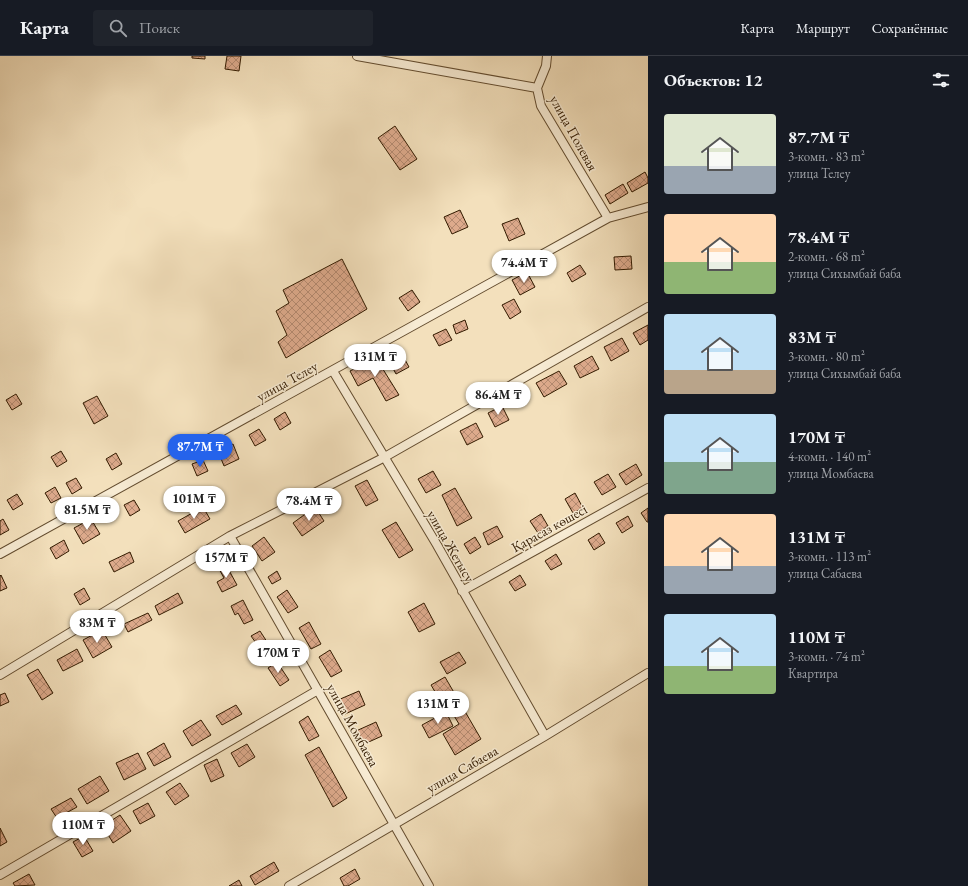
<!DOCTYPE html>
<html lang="ru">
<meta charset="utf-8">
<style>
:root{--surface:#171b24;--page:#20242c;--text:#f1f3f6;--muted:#9ea1a6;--line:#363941;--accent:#2563eb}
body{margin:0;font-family:"EB Garamond",serif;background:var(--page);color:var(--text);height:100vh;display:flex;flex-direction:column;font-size:15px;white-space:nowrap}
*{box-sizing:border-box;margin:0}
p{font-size:13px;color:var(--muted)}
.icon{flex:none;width:22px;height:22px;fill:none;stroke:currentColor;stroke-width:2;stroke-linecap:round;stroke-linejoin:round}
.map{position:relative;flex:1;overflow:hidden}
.drawer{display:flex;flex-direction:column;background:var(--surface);width:320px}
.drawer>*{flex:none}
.price{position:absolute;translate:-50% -34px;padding:0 9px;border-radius:14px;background:#fff;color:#222;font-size:13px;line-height:26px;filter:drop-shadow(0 1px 2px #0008)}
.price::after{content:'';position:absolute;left:50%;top:24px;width:12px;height:9px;margin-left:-6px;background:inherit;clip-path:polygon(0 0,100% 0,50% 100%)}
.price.current{background:var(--accent);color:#fff}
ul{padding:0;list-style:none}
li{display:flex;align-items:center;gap:12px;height:100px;padding:0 16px}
li span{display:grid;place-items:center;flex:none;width:112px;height:80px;border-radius:4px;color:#555}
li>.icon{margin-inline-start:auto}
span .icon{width:48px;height:48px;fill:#fffc;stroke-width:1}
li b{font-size:17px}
h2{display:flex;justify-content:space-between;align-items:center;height:48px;padding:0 16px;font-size:17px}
header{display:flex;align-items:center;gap:24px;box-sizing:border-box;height:56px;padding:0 20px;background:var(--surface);border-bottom:1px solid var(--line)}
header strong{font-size:19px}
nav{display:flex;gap:22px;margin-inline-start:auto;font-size:14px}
.search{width:280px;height:36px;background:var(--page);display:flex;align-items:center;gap:10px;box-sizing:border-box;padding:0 14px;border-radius:4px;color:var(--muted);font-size:15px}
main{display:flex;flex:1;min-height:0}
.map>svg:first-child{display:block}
.building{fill:url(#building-cross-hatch);stroke:#331b00}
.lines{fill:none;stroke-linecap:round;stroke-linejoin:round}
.minor-casing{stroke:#634c2f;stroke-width:10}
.minor{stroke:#f7ebd3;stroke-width:8}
.labels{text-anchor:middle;stroke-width:3;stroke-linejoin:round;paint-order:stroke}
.street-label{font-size:14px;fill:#331b00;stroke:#f7ebd3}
</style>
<header>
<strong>Карта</strong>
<div class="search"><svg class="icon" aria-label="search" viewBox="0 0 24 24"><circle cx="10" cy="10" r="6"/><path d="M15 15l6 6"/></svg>Поиск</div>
<nav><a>Карта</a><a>Маршрут</a><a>Сохранённые</a></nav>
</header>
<main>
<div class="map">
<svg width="648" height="830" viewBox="0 0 648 830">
<defs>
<pattern id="building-cross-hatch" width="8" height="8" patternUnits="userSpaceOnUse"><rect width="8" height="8" fill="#ddaa8c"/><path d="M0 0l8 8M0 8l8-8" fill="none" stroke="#b48a70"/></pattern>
</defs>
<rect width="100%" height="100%" fill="#f3e0bc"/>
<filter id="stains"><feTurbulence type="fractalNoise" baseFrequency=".005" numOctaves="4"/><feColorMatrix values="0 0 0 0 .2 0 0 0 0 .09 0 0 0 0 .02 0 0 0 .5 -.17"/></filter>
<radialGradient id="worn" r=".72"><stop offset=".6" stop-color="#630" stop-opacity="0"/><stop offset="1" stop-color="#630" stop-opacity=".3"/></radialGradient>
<path class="building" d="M192,0H205V3L192,2Z
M227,0H241L239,15L225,13Z
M395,70L417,103L400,114L378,82Z
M645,116L648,122V127L632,136L627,127Z
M623,128L628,137L610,148L605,139Z
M460,154L468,171L452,178L444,161Z
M518,162L525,178L509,185L502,168Z
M631,200L632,213L615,214L614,201Z
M342,203L367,253L286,302L278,286L287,279L276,255L289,247L283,234Z
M580,209L586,218L572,226L567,217Z
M527,216L535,231L520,239L512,224Z
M412,234L420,246L408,255L399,242Z
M514,243L521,256L510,263L502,249Z
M465,264L468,273L456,278L453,269Z
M648,269V284L640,289L633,277Z
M446,273L452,284L439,290L433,279Z
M622,282L629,295L611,305L604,291Z
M403,300L409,311L396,318L390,307Z
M592,300L599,313L580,322L574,310Z
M376,302L399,339L386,345L373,322L358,330L350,315Z
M559,315L567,328L544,341L536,327Z
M16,338L22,348L12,354L6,344Z
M97,340L108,360L94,368L83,347Z
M502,350L509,364L495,371L488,357Z
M285,356L291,367L280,374L274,363Z
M476,367L483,381L467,389L460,375Z
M259,373L266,384L255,390L249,379Z
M233,388L239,403L224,410L218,395Z
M61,395L67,405L57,411L51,401Z
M116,397L122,408L112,414L106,403Z
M203,404L208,415L197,420L192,408Z
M636,408L642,419L626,429L619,418Z
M433,415L441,429L426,437L418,423Z
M608,418L616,431L602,439L594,426Z
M76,422L82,432L72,438L66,427Z
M367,424L378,444L366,450L355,430Z
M55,431L61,442L51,447L45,437Z
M455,432L472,462L457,470L442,439Z
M575,437L583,452L573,457L565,443Z
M17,438L23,448L13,454L7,444Z
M134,444L140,454L130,460L124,449Z
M203,451L210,463L185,477L178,465Z
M315,451L324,465L302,480L293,467Z
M648,452V466H647L641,457Z
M541,458L548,470L538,477L530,465Z
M628,460L633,470L622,477L616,467Z
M3,463L9,474L0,479V465Z
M91,463L100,478L83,488L74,472Z
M396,466L413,494L399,502L382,474Z
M497,470L503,481L488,489L483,477Z
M599,477L605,487L594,494L588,484Z
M264,481L275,496L262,505L252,490Z
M475,481L481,491L470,498L464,488Z
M64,484L69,495L56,503L50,492Z
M130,496L134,506L114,516L109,506Z
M556,498L562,508L551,514L545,505Z
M225,507L237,529L222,536L217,526L224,522L218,511Z
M277,515L281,523L272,528L268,521Z
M1,519L7,532L0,535V520Z
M520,519L526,529L515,535L509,526Z
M84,532L90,543L80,549L74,538Z
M287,534L298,551L288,557L277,541Z
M178,537L183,547L159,559L155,550Z
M243,544L253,564L244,568L238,557L235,559L231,550Z
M424,547L435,568L419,576L408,556Z
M148,557L152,564L128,576L124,568Z
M309,566L321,588L311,593L299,572Z
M102,574L112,591L93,602L83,584Z
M260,575L271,592L259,600L252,589L256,587L251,580Z
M77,593L83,605L63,615L57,604Z
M330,594L342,615L331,621L319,601Z
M459,596L466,607L447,618L440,606Z
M277,606L289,624L280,630L268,612Z
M38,613L53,637L42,644L27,619Z
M445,621L481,683L455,699L443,678L459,668L453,658L450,661L431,629Z
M359,635L365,649L345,658L338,644Z
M5,637L9,646L0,650V639Z
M236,649L242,658L222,669L216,660Z
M446,656L453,670L429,682L422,669Z
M308,660L319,680L309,685L299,666Z
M201,664L211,679L192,690L183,675Z
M376,666L382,680L362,689L356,675Z
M164,687L171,701L154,710L147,697Z
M247,688L255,701L239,711L231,697Z
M319,691L347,742L333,751L305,699Z
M138,697L146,713L124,724L116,707Z
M217,703L224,720L211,726L204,709Z
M100,720L109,735L87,748L78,733Z
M180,727L189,740L175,749L166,736Z
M71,742L77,751L57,762L51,753Z
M148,747L155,760L140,768L133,755Z
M120,759L131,775L113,787L103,770Z
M0,772L7,786L0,790Z
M84,780L93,795L82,801L73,786Z
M274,806L279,815L255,829L250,820Z
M355,813L360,823L348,830H344L340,822Z
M29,818L35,829L15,830L13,827Z
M239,824L242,830H229Z"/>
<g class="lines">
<defs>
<path id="minor" d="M357,0L537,32
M547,0L546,10L537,32L541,50L608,162
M333,315L437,489L545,680
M230,480L429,830
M0,498L608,162L648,151
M462,535L648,432
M0,619L230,480L383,402L648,251
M0,819L318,634
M289,830L545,680L648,617"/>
</defs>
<use href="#minor" class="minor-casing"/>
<use href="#minor" class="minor"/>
</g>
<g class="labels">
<g class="street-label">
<text transform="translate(574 77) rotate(61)" y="5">улица Полевая</text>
<text transform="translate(287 325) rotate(-29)" y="5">улица Телеу</text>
<text transform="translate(549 472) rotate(-29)" y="5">Қарасаз көшесі</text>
<text transform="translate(451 490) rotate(60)" y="5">улица Жетысу</text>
<text transform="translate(353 669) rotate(61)" y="5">улица Момбаева</text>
<text transform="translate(462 713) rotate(-30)" y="5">улица Сабаева</text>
</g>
</g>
<rect width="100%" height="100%" filter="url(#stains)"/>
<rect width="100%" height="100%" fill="url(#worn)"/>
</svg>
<b class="price" style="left:524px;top:228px">74.4M ₸</b>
<b class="price" style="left:375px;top:322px">131M ₸</b>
<b class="price" style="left:498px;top:360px">86.4M ₸</b>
<b class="price current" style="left:200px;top:412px">87.7M ₸</b>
<b class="price" style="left:194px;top:464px">101M ₸</b>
<b class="price" style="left:309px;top:466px">78.4M ₸</b>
<b class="price" style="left:87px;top:475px">81.5M ₸</b>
<b class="price" style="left:226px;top:523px">157M ₸</b>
<b class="price" style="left:97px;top:588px">83M ₸</b>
<b class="price" style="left:278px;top:618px">170M ₸</b>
<b class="price" style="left:438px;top:669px">131M ₸</b>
<b class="price" style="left:83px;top:790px">110M ₸</b>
</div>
<section class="drawer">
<h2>Объектов: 12<svg class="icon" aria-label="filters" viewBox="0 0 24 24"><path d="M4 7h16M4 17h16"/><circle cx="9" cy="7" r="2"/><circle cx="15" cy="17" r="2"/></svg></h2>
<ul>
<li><span style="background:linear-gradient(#dfe7d0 65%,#9aa5b1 0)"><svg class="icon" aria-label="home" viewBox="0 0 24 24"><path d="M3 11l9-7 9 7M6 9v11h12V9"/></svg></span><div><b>87.7M ₸</b><p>3-комн. · 83 m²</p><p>улица Телеу</p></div></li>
<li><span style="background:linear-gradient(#ffd9b3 60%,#8fb573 0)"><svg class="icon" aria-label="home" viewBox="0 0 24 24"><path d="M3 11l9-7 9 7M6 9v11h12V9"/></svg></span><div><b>78.4M ₸</b><p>2-комн. · 68 m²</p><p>улица Сихымбай баба</p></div></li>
<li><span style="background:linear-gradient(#bfe0f5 70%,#b9a48a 0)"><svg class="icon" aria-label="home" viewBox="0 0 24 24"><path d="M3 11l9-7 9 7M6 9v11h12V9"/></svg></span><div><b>83M ₸</b><p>3-комн. · 80 m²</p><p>улица Сихымбай баба</p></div></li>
<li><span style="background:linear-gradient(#bfe0f5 60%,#7fa58c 0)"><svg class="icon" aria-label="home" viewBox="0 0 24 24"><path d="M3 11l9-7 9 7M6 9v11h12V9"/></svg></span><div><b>170M ₸</b><p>4-комн. · 140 m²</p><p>улица Момбаева</p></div></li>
<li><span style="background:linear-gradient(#ffd9b3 65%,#9aa5b1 0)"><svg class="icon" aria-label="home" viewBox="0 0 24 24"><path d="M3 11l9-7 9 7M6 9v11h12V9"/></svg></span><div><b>131M ₸</b><p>3-комн. · 113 m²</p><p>улица Сабаева</p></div></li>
<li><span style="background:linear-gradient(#bfe0f5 65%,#8fb573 0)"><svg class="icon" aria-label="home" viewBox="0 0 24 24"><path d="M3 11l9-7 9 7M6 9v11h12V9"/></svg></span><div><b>110M ₸</b><p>3-комн. · 74 m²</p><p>Квартира</p></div></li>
</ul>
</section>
</main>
